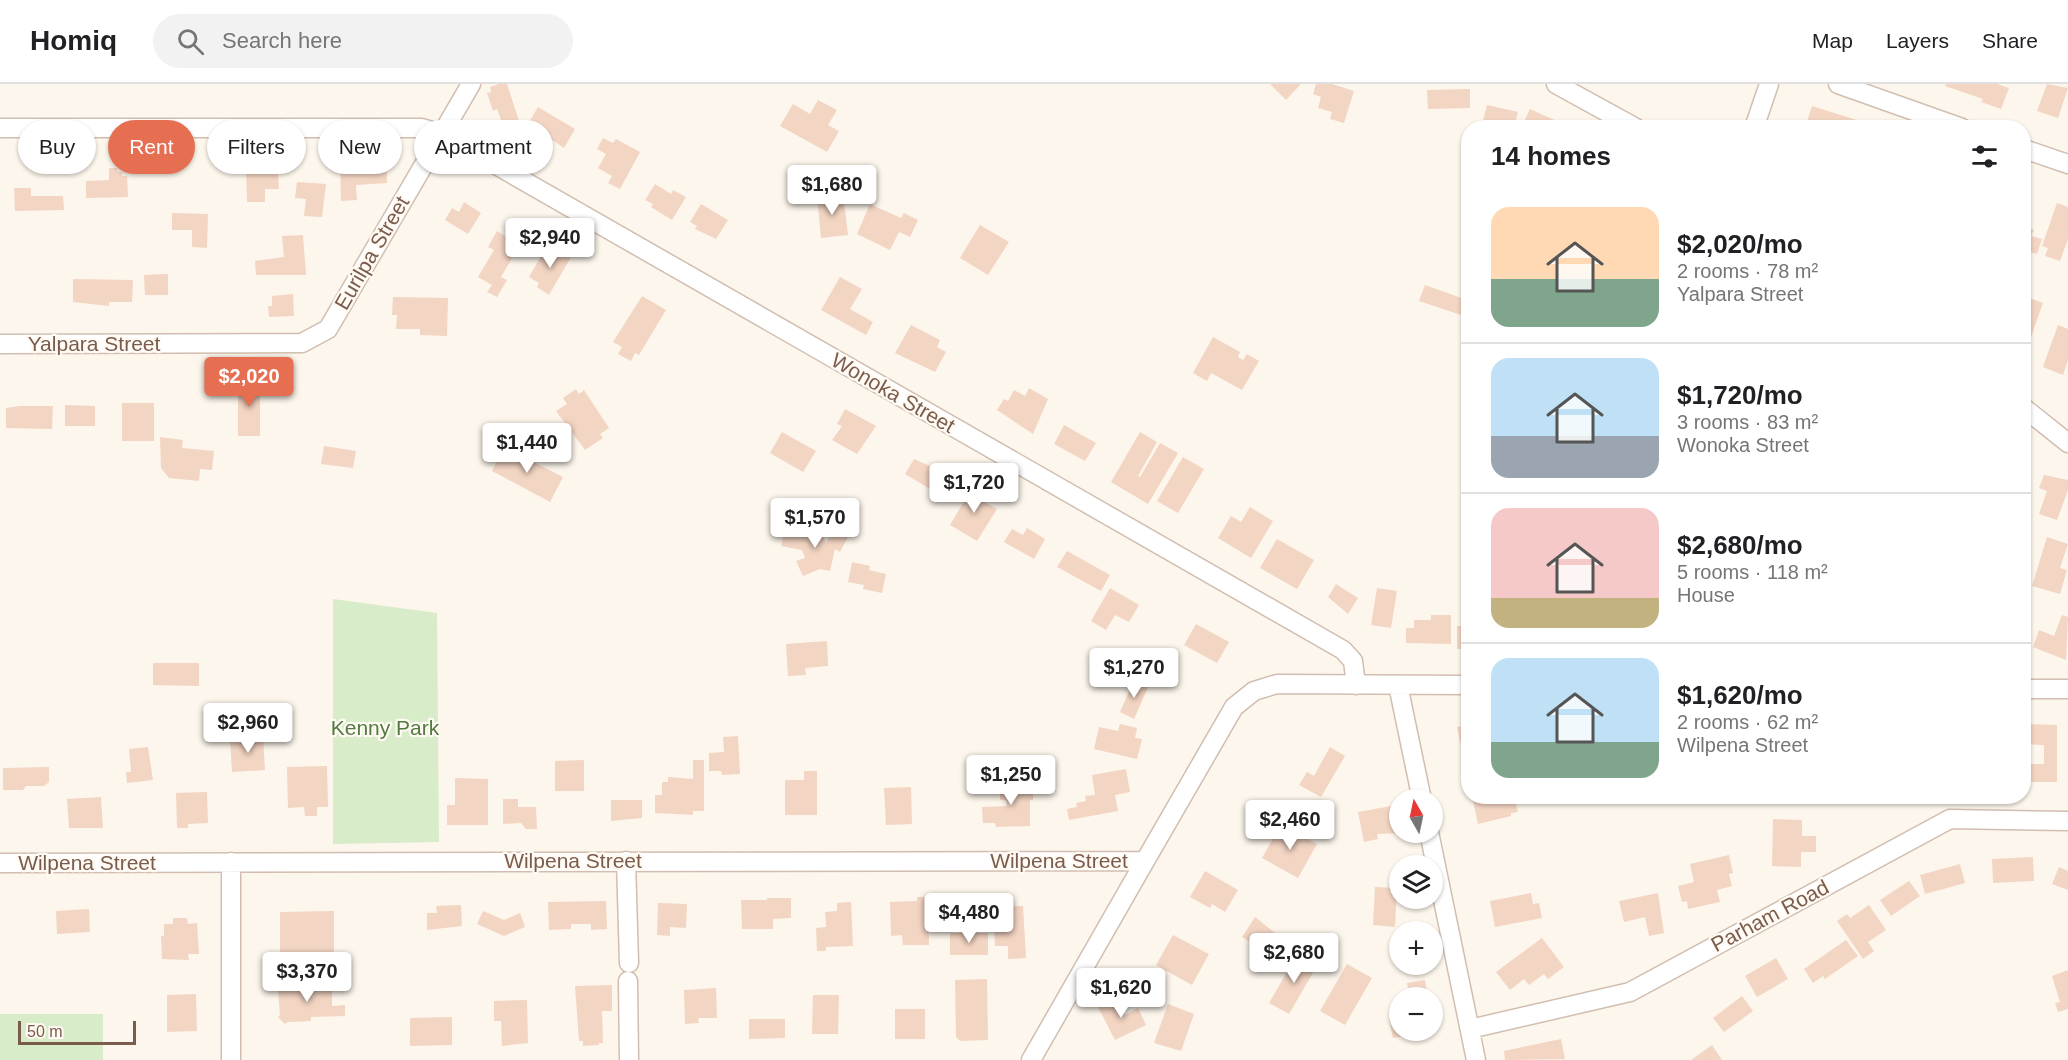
<!DOCTYPE html>
<meta charset="utf-8">
<style>
:root{--surface:#fff;--page:#f2f2f2;--text:#202124;--muted:#757577;--line:#e0e0e0;--accent:#e76f51}
body{margin:0;font-family:Arial,sans-serif;background:var(--page);color:var(--text);height:100vh;display:flex;flex-direction:column;font-size:22px;white-space:nowrap}
*{box-sizing:border-box;margin:0}
p{font-size:20px;color:var(--muted)}
.icon{flex:none;width:33px;height:33px;fill:none;stroke:currentColor;stroke-width:2;stroke-linecap:round;stroke-linejoin:round}
.map{position:relative;flex:1;overflow:hidden}
.panel{position:absolute;left:1461px;top:36px;width:570px;height:684px;display:flex;flex-direction:column;background:var(--surface);border-radius:24px;box-shadow:0 2px 4px #0004}
.panel>*{flex:none}
.banner{position:absolute;left:18px;top:36px;width:570px;height:54px;display:flex;gap:12px}
.needle{width:39px;rotate:351deg}
.buttons{position:absolute;left:1389px;top:705px;display:grid;gap:12px}
.buttons a{display:grid;place-items:center;width:54px;height:54px;border-radius:50%;background:var(--surface);box-shadow:0 2px 4px #0004;font-size:30px}
.scale{position:absolute;left:18px;bottom:15px;width:118px;box-sizing:border-box;padding-left:6px;border:3px solid #7a5c4d;border-top:0;font-size:16px;line-height:21px;white-space:nowrap;color:#7a5c4d;-webkit-text-stroke:4px #fffaf3;paint-order:stroke}
.price{position:absolute;translate:-50% -51px;padding:0 14px;border-radius:6px;background:#fff;color:#222;font-size:20px;line-height:39px;filter:drop-shadow(0 2px 3px #0008)}
.price::after{content:'';position:absolute;left:50%;top:36px;width:18px;height:14px;margin-left:-9px;background:inherit;clip-path:polygon(0 0,100% 0,50% 100%)}
.price.on{background:var(--accent);color:#fff}
ul{padding:0;list-style:none}
li{display:flex;align-items:center;gap:18px;height:150px;padding:0 30px}
li+li{border-top:2px solid var(--line)}
li span{display:grid;place-items:center;flex:none;width:168px;height:120px;border-radius:18px;color:#555}
li>.icon{margin-inline-start:auto}
span .icon{width:72px;height:72px;fill:#fffc;stroke-width:1}
li b{font-size:26px}
h2{display:flex;justify-content:space-between;align-items:center;height:72px;padding:0 30px;font-size:26px}
.chip{padding:0 21px;border-radius:27px;background:var(--surface);box-shadow:0 2px 4px #0004;font-size:21px;line-height:54px}
.chip.on{background:var(--accent);color:#fff}
header{display:flex;align-items:center;gap:36px;box-sizing:border-box;height:84px;padding:0 30px;background:var(--surface);border-bottom:2px solid var(--line)}
header strong{font-size:28px}
nav{display:flex;gap:33px;margin-inline-start:auto;font-size:21px}
.search{width:420px;height:54px;background:var(--page);display:flex;align-items:center;gap:15px;box-sizing:border-box;padding:0 21px;border-radius:33px;color:var(--muted);font-size:22px}
.map>svg:first-child{display:block}
.green{fill:#d8ecc9}
.building{fill:#f3d5c3}
.lines{fill:none;stroke-linecap:round;stroke-linejoin:round}
.minor-casing{stroke:#d1beb0;stroke-width:21}
.minor{stroke:#fff;stroke-width:18}
.labels{text-anchor:middle;stroke-width:4.5;stroke-linejoin:round;paint-order:stroke}
.street-label{font-size:21px;fill:#7a5c4d;stroke:#fffaf3}
.park-label{font-size:21px;fill:#537a41;stroke:#fffaf3}
</style>
<header>
<strong>Homiq</strong>
<div class="search"><svg class="icon" aria-label="search" viewBox="0 0 24 24"><circle cx="10" cy="10" r="6"/><path d="M15 15l6 6"/></svg>Search here</div>
<nav><a>Map</a><a>Layers</a><a>Share</a></nav>
</header>
<div class="map">
<svg width="2068" height="976" viewBox="0 0 2068 976">
<rect width="100%" height="100%" fill="#fdf6ec"/>
<path class="green" d="M333,515L437,529L439,758L333,760Z
M0,930H103V976H0Z"/>
<path class="building" d="M499,0H507L519,37L503,41L497,25L493,27L487,9L491,8L490,3Z
M1270,0H1301L1286,16Z
M1316,0H1332L1354,7L1344,39L1330,35L1332,28L1318,24L1321,13L1313,10Z
M1946,0H1997L2009,4L2001,25L1981,18L1983,15L1945,2Z
M2047,0L2068,4L2058,34L2037,27Z
M1470,5V24L1428,25L1427,6Z
M818,16L837,26L828,41L839,47L827,68L780,42L793,20L810,30Z
M1487,21L1518,28L1514,44H1481Z
M1812,22L1860,37L1858,44H1805Z
M538,23L575,45L564,64L528,40Z
M1530,25L1572,44H1521Z
M603,54L613,59L616,55L640,68L620,105L608,99L612,92L598,84L606,70L597,65Z
M386,69L387,99L356,101L357,116L341,117L340,71Z
M109,84H117V88H122V92H127L128,113L86,114V97L109,96Z
M246,84H266V87H278L279,105H265V118H247Z
M297,98L326,100L322,133L304,132L306,115L295,114Z
M655,100L671,110L673,106L686,113L672,136L651,123L653,120L645,116Z
M14,104H31V112H63L64,126L15,127Z
M843,109L848,151L821,154L817,112Z
M464,118L481,129L468,150L445,136L452,124L459,128Z
M2057,119L2068,123V155L2060,177L2045,172L2048,164L2042,162Z
M701,120L728,136L716,155L695,145L697,142L690,138Z
M870,120L901,134L904,129L918,136L910,153L899,148L890,166L857,150Z
M172,129L208,130L207,164L192,163V146H172Z
M980,141L1009,158L988,191L960,174Z
M2024,142L2034,146L2031,152L2042,155L2037,170L2024,167Z
M497,147L520,161L501,193L507,196L497,213L487,208L492,201L478,193L494,166L488,163Z
M303,151L306,191H256L255,177L284,173L282,152Z
M548,160L571,173L549,211L537,203L539,199L529,193Z
M168,190V211H145L144,191Z
M840,193L862,205L850,225L873,238L866,251L821,226Z
M73,195L133,196L132,218H109V222L73,218Z
M1425,201L1467,216L1461,231L1419,217Z
M293,210L294,232L269,233L268,222H272V212Z
M642,212L666,226L639,271L635,269L631,277L618,270L622,263L613,258Z
M2024,212L2043,219L2027,264L2024,262Z
M393,213L448,214L447,252L420,251V245H396L397,231H392Z
M911,241L940,256L937,263L946,268L935,288L895,269Z
M2058,241L2068,245V276L2063,291L2043,283Z
M1213,253L1240,268L1238,273L1243,276L1247,270L1259,277L1242,306L1211,289L1207,297L1193,289Z
M238,295H260V352H238Z
M1029,304L1048,315L1033,350L997,326L1004,315L1008,317L1014,306L1025,312Z
M576,305L579,310L584,306L609,344L600,350L603,354L585,366L556,327L567,320L563,314Z
M122,319H154V357H122Z
M65,321L95,322V342H65Z
M20,322H53L52,345L6,344V324Z
M845,325L876,342L857,370L832,356L842,342L837,340Z
M1064,341L1096,359L1085,377L1054,360Z
M782,348L816,367L803,388L770,369Z
M1140,348L1157,358L1138,392L1140,393L1160,359L1178,369L1148,420L1111,398Z
M160,353L183,356L182,364L214,367L212,386L200,385L199,397L169,394L161,384Z
M324,362L356,367L353,384L321,380Z
M504,363L563,393L550,418L492,387Z
M1183,373L1204,385L1178,429L1157,417Z
M914,375L932,383L931,385L939,390L930,405L905,390Z
M2044,391L2068,396V406L2057,436L2039,430L2047,407L2039,404Z
M975,399L988,407L984,414L988,416L986,419L997,425L977,457L950,441Z
M1250,423L1273,437L1251,474L1218,454L1231,432L1241,438Z
M1027,444L1045,455L1034,475L1004,458L1012,445L1023,451Z
M834,445L848,453L840,468L835,465L830,487L820,485L803,492L796,477L805,474L802,466L781,462L784,449L819,446L826,459Z
M2047,453L2068,460L2060,484L2067,486L2060,510L2032,502Z
M1277,455L1314,476L1297,505L1260,484Z
M1067,467L1110,491L1101,507L1057,483Z
M852,478L870,482L869,486L886,490L882,509L863,505L864,501L848,498Z
M1336,500L1358,514L1348,530L1328,513Z
M1110,504L1139,521L1129,538L1115,531L1106,546L1091,537Z
M1377,504L1397,507L1391,544L1371,541Z
M1431,531H1451V560L1406,559V544H1414V536H1431Z
M2062,531L2068,533L2066,576L2033,563L2039,546L2054,552Z
M1196,540L1229,558L1217,579L1184,561Z
M1457,542H1468V565H1457Z
M2024,546H2029V566H2024Z
M827,557L828,582L805,584L806,591L788,592L786,560Z
M153,579H199V602L153,601Z
M1135,594L1149,601L1134,635L1120,628Z
M1120,640L1137,644L1135,654L1142,655L1137,675L1094,665L1099,643L1118,647Z
M2024,640L2057,641V698H2024V680H2044V661L2024,660Z
M1468,641V680L1465,681L1457,643Z
M738,652L740,690L722,691L721,687H709V669L724,668L723,653Z
M263,653L265,686L232,688L230,655Z
M148,663L153,696L127,699L126,688H131L129,665Z
M1330,663L1345,672L1321,713L1299,701L1307,688L1314,692Z
M584,676V707H555V677Z
M693,676H704V727H693V731L655,729V711H662V698H668V693L693,695Z
M327,682L328,723H317V732H305L304,723L288,724L287,683Z
M49,683V698L44,702H26L23,706H3V684Z
M1126,685L1130,708L1115,711L1118,727L1069,736L1067,725L1077,723L1076,719L1086,717L1085,712L1095,711L1092,691Z
M804,687H817V731H785V696H804Z
M455,694L488,695V741H447V721H455Z
M1033,698V716H1030V742L996,743L995,739H983L982,723L1007,722L1006,716H1000V699Z
M911,703L912,740L886,741L884,704Z
M207,708L208,739L188,740V744H177L176,709Z
M1472,712H1514L1518,728L1511,729V732L1478,740Z
M1685,712H1706V717H1685Z
M101,713L103,744H69L67,715Z
M503,715H518V723H536L537,745H526L521,739L503,740Z
M611,716H642V734L611,737Z
M1397,721L1400,749L1377,750L1378,755L1364,758L1358,728Z
M1773,735L1802,736V752H1816V768H1801V783L1772,782Z
M1281,740L1317,760L1298,794L1262,774Z
M1729,771L1733,789L1729,790L1732,802L1717,806L1720,818L1688,825L1687,817L1682,818L1678,802L1694,798L1690,780Z
M2033,773L2034,797L1993,799L1992,775Z
M1960,780L1965,799L1925,810L1920,791Z
M2059,783L2068,787V806L2052,800Z
M1205,787L1238,806L1225,828L1212,820L1210,824L1190,813Z
M1909,797L1920,812L1891,832L1880,816Z
M1375,803L1397,804L1395,843L1373,841Z
M1531,809L1533,820L1539,819L1542,834L1495,843L1490,817Z
M1658,809L1664,849L1649,852L1645,833L1624,838L1619,817Z
M917,813H928L929,861H903L902,851L891,852L890,818L917,817Z
M767,814H791V834L773,835V845H742L741,816H767Z
M606,817L607,845L591,846V840H571V845L549,846L548,818Z
M851,818L853,862L826,863V867H817L816,844L826,843L825,828L837,827V819Z
M658,819L687,820L686,844L670,843V852L657,851Z
M461,821L462,842L427,846V829H437L436,822Z
M1869,821L1886,846L1868,858L1874,867L1863,875L1837,837L1847,830L1850,834Z
M1023,822L1026,874L1008,875V862H995L994,839L1001,838L1000,823Z
M89,825L90,848L57,850L56,827Z
M334,827V872H280V828Z
M483,827L504,836L520,829L525,843L504,852L477,840Z
M1255,833L1280,853L1269,870L1242,853Z
M173,834H187L188,840L197,839L199,870H188L189,876L162,875L161,852H164V840H173Z
M950,849H988V871H950Z
M1173,851L1209,870L1192,901L1156,881Z
M1542,854L1564,883L1548,895L1544,890L1529,901L1524,895L1510,906L1496,888Z
M1846,856L1858,872L1825,895L1823,892L1813,899L1804,885Z
M1298,869L1318,880L1289,930L1269,919Z
M1776,874L1788,895L1757,913L1745,892Z
M1347,880L1372,894L1345,941L1320,927Z
M2068,886V925L2058,928L2055,919L2060,918L2052,892Z
M987,895L988,956L960,957L956,953L955,896Z
M1425,896L1428,914H1410L1407,899Z
M286,899L288,901L322,900L323,904H332V922L345,921V932L311,933V937L288,938L285,940L278,933L280,931L278,906Z
M612,901V927H602L603,959H599V961L583,962V957H579L575,902Z
M716,904L717,934H698L699,939L685,940L684,906Z
M196,910L197,947L167,948V911Z
M813,911H839L838,950H812Z
M1742,912L1753,927L1724,948L1713,934Z
M1117,913L1125,931L1138,924L1146,941L1115,956L1098,923Z
M527,916L528,959L502,962L501,937H494V917Z
M1400,919V946H1411L1412,951L1393,954L1389,935L1394,934L1392,920Z
M1168,920L1194,930L1181,967L1154,959Z
M895,925H925V955H895Z
M452,933V961L410,962V934Z
M749,935H785V954L749,955Z
M1561,955L1565,975L1505,976L1504,967Z
M1712,961L1722,976H1691Z"/>
<g class="lines">
<defs>
<path id="minor" d="M1556,0L1636,44
M1838,0L1962,44
M0,44H422L442,50L1343,566L1353,577L1356,601
M1754,44L1769,0
M2024,65L2068,80
M0,260L302,259L328,245L471,0
M2024,324L2068,359
M1398,601L1422,716
M2024,605H2068
M1429,748L1476,976
M626,777L629,879
M0,779L1145,777L1234,623L1254,607L1277,600L1468,601
M628,897L629,976
M1470,945L1630,908L1950,735L2068,737
M231,976V778
M1031,976L1145,777"/>
</defs>
<use href="#minor" class="minor-casing"/>
<use href="#minor" class="minor"/>
</g>
<g class="labels">
<g class="street-label">
<text transform="translate(372 169) rotate(-60)" y="7">Eurilpa Street</text>
<text x="94" y="267">Yalpara Street</text>
<text transform="translate(893 309) rotate(30)" y="7">Wonoka Street</text>
<text x="573" y="784">Wilpena Street</text>
<text x="1059" y="784">Wilpena Street</text>
<text x="87" y="786">Wilpena Street</text>
<text transform="translate(1770 832) rotate(-28)" y="7">Parham Road</text>
</g>
<g class="park-label">
<text x="385" y="651">Kenny Park</text>
</g>
</g>
</svg>
<div class="buttons">
<a><svg class="needle" viewBox="-14 -14 28 28"><path d="M0-13l5 13h-10z" fill="#e53935"/><path d="M0 13l5-13h-10z" fill="#757577"/></svg></a>
<a><svg class="icon" aria-label="layers" viewBox="0 0 24 24"><path d="M12 4l9 5-9 5-9-5zM3 14l9 5 9-5"/></svg></a>
<a>+</a>
<a>−</a>
</div>
<div class="scale">50 m</div>
<b class="price" style="left:832px;top:132px">$1,680</b>
<b class="price" style="left:550px;top:185px">$2,940</b>
<b class="price on" style="left:249px;top:324px">$2,020</b>
<b class="price" style="left:527px;top:390px">$1,440</b>
<b class="price" style="left:974px;top:430px">$1,720</b>
<b class="price" style="left:815px;top:465px">$1,570</b>
<b class="price" style="left:1134px;top:615px">$1,270</b>
<b class="price" style="left:248px;top:670px">$2,960</b>
<b class="price" style="left:1011px;top:722px">$1,250</b>
<b class="price" style="left:1290px;top:767px">$2,460</b>
<b class="price" style="left:969px;top:860px">$4,480</b>
<b class="price" style="left:1294px;top:900px">$2,680</b>
<b class="price" style="left:307px;top:919px">$3,370</b>
<b class="price" style="left:1121px;top:935px">$1,620</b>
<div class="banner">
<a class="chip">Buy</a>
<a class="chip on">Rent</a>
<a class="chip">Filters</a>
<a class="chip">New</a>
<a class="chip">Apartment</a>
</div>
<section class="panel">
<h2>14 homes<svg class="icon" aria-label="filters" viewBox="0 0 24 24"><path d="M4 7h16M4 17h16"/><circle cx="9" cy="7" r="2"/><circle cx="15" cy="17" r="2"/></svg></h2>
<ul>
<li><span style="background:linear-gradient(#ffd9b3 60%,#7fa58c 0)"><svg class="icon" aria-label="home" viewBox="0 0 24 24"><path d="M3 11l9-7 9 7M6 9v11h12V9"/></svg></span><div><b>$2,020/mo</b><p>2 rooms · 78 m²</p><p>Yalpara Street</p></div></li>
<li><span style="background:linear-gradient(#bfe0f5 65%,#9aa5b1 0)"><svg class="icon" aria-label="home" viewBox="0 0 24 24"><path d="M3 11l9-7 9 7M6 9v11h12V9"/></svg></span><div><b>$1,720/mo</b><p>3 rooms · 83 m²</p><p>Wonoka Street</p></div></li>
<li><span style="background:linear-gradient(#f6c9c9 75%,#c2b280 0)"><svg class="icon" aria-label="home" viewBox="0 0 24 24"><path d="M3 11l9-7 9 7M6 9v11h12V9"/></svg></span><div><b>$2,680/mo</b><p>5 rooms · 118 m²</p><p>House</p></div></li>
<li><span style="background:linear-gradient(#bfe0f5 70%,#7fa58c 0)"><svg class="icon" aria-label="home" viewBox="0 0 24 24"><path d="M3 11l9-7 9 7M6 9v11h12V9"/></svg></span><div><b>$1,620/mo</b><p>2 rooms · 62 m²</p><p>Wilpena Street</p></div></li>
</ul>
</section>
</div>
